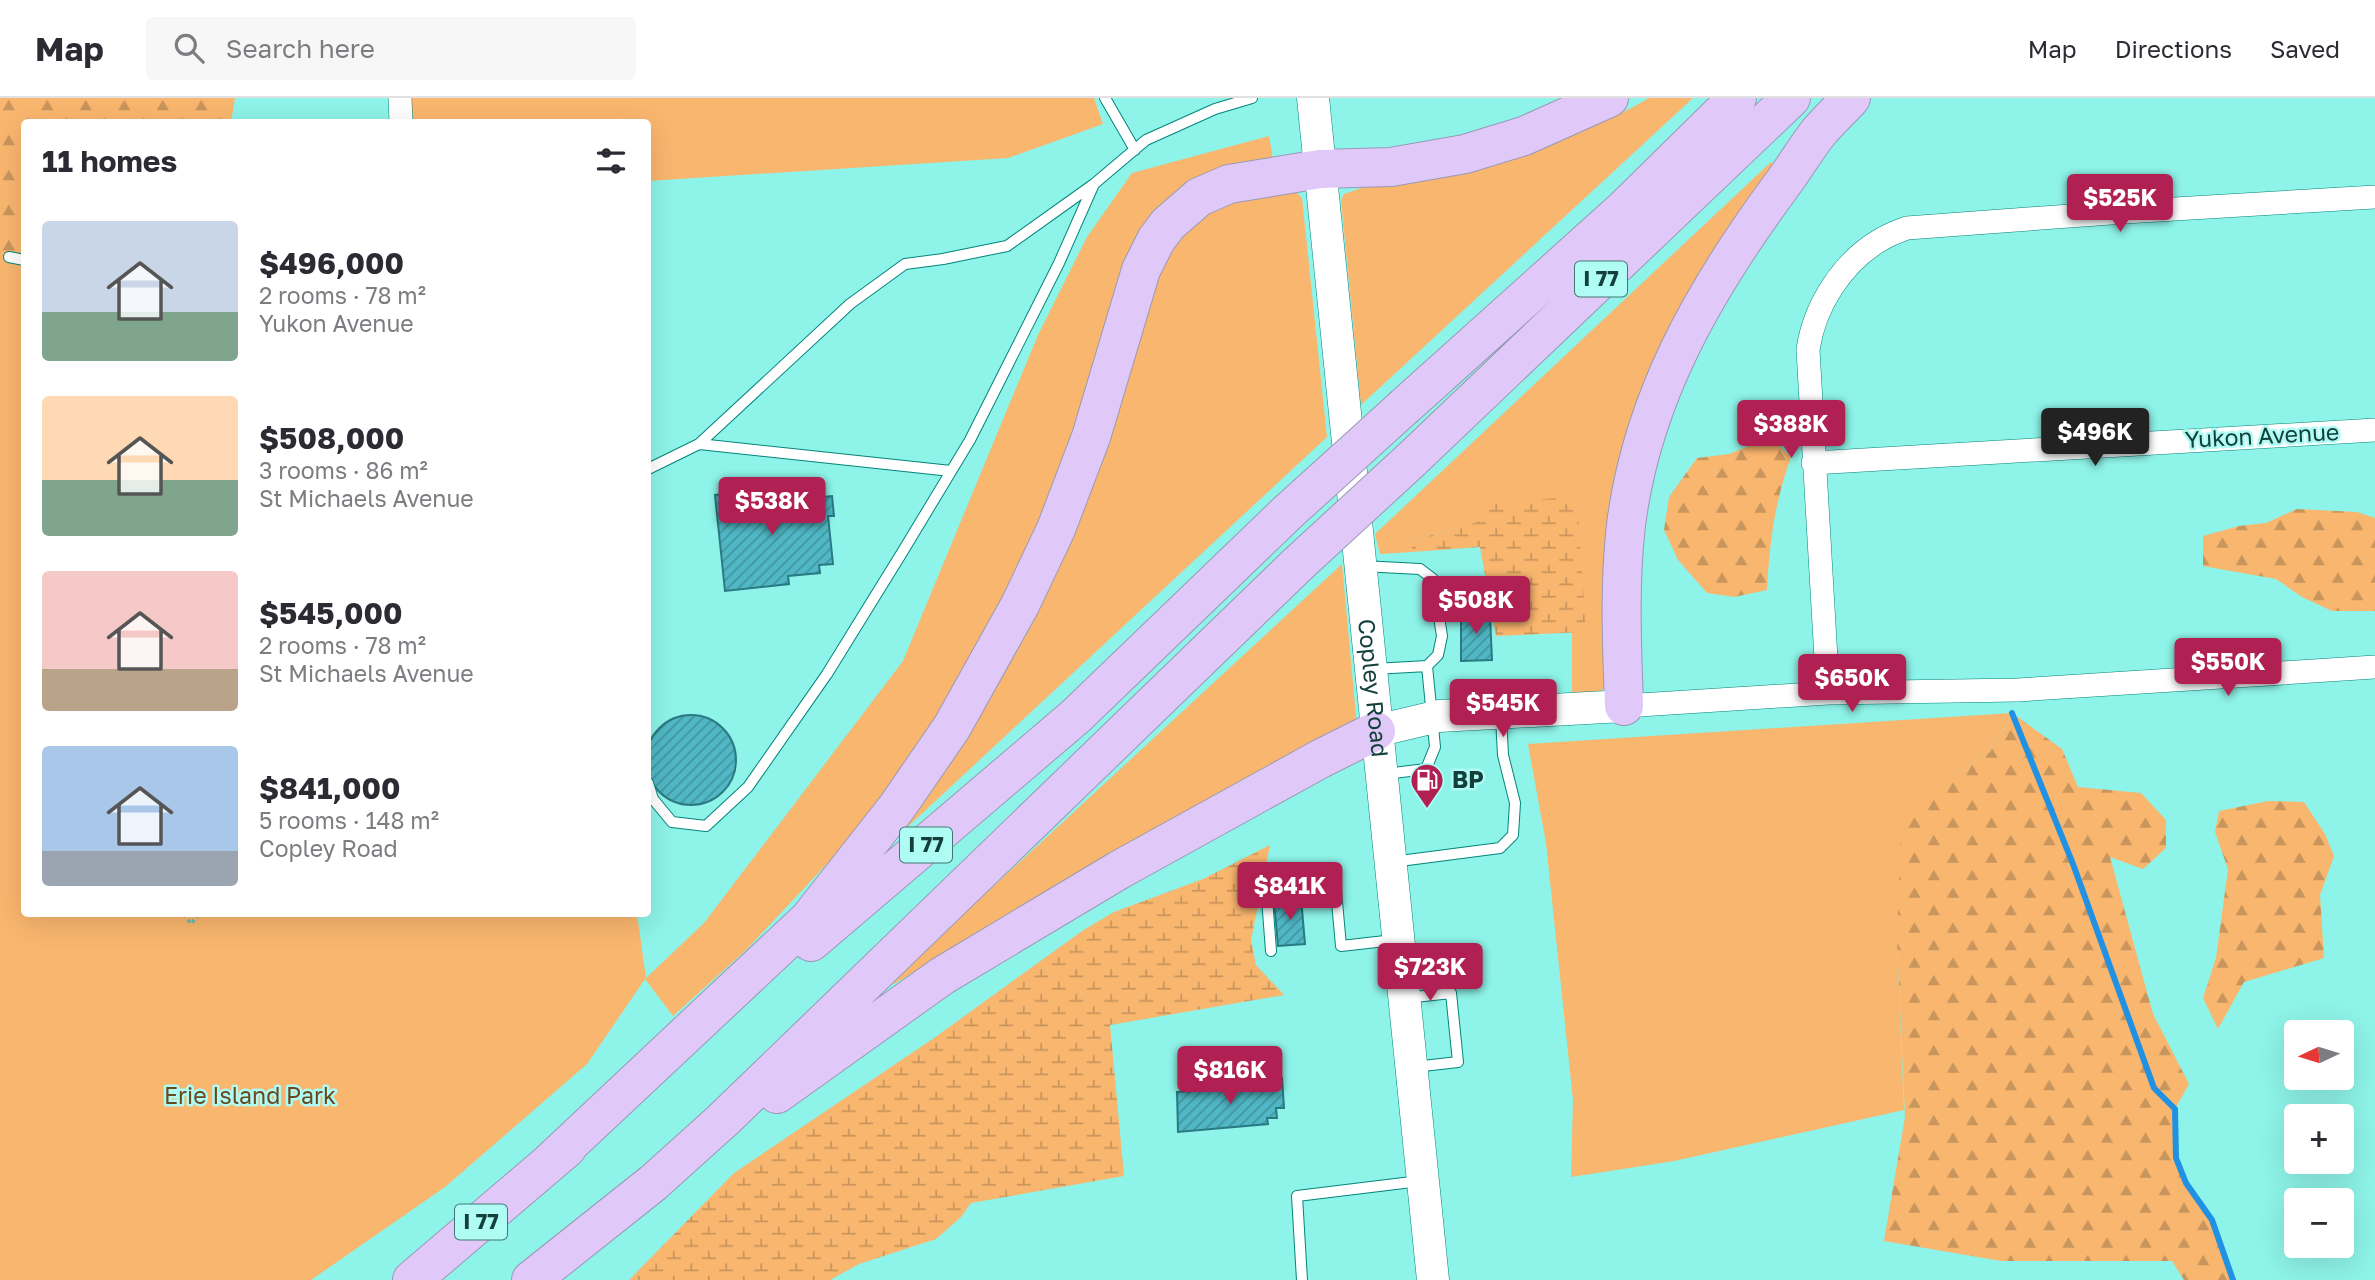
<!DOCTYPE html>
<meta charset="utf-8">
<style>
:root{--surface:#fff;--page:#f7f7f7;--text:#2b2b33;--muted:#7c7c81;--line:#e1e1e2;--accent:#b02052}
body{margin:0;font-family:"Golos Text",sans-serif;background:var(--page);color:var(--text);height:100vh;display:flex;flex-direction:column;font-size:26px;white-space:nowrap}
*{box-sizing:border-box;margin:0}
p{font-size:23px;color:var(--muted)}
.icon{flex:none;width:38px;height:38px;fill:none;stroke:currentColor;stroke-width:2;stroke-linecap:round;stroke-linejoin:round}
.map{position:relative;flex:1;overflow:hidden}
.sheet{position:absolute;left:21px;top:21px;width:630px;height:798px;display:flex;flex-direction:column;background:var(--surface);border-radius:7px;box-shadow:0 7px 28px #0002}
.sheet>*{flex:none}
.needle{width:46px;rotate:266deg}
.fabs{position:absolute;left:2284px;top:922px;display:grid;gap:14px}
.fabs a{display:grid;place-items:center;width:70px;height:70px;border-radius:7px;background:var(--surface);box-shadow:0 7px 28px #0002;font-size:35px}
.price{position:absolute;translate:-50% -60px;padding:0 16px;border-radius:7px;background:var(--accent);color:#fff;font-size:23px;line-height:46px;filter:drop-shadow(0 2px 4px #0008)}
.price::after{content:'';position:absolute;left:50%;top:42px;width:21px;height:16px;margin-left:-10px;background:inherit;clip-path:polygon(0 0,100% 0,50% 100%)}
.price.current{background:#222;color:#fff}
ul{padding:0;list-style:none}
li{display:flex;align-items:center;gap:21px;height:175px;padding:0 21px}
li span{display:grid;place-items:center;flex:none;width:196px;height:140px;border-radius:7px;color:#555}
li>.icon{margin-inline-start:auto}
span .icon{width:84px;height:84px;fill:#fffc;stroke-width:1}
li b{font-size:30px}
h2{display:flex;justify-content:space-between;align-items:center;height:84px;padding:0 21px;font-size:30px}
header{display:flex;align-items:center;gap:42px;box-sizing:border-box;height:98px;padding:0 35px;background:var(--surface);border-bottom:2px solid var(--line)}
header strong{font-size:33px}
nav{display:flex;gap:38px;margin-inline-start:auto;font-size:24px}
.search{width:490px;height:63px;background:var(--page);display:flex;align-items:center;gap:18px;box-sizing:border-box;padding:0 24px;border-radius:7px;color:var(--muted);font-size:26px}
.map>svg:first-child{display:block}
.green{fill:#f9b66e}
.forest{fill:url(#forest-firs)}
.wetland{fill:url(#wetland-marsh)}
.lines{fill:none;stroke-linecap:round;stroke-linejoin:round}
.stream{stroke:#2091e3;stroke-width:6}
.building{fill:url(#building-hatch);stroke:#2a7a84;stroke-width:2}
.service-casing{stroke:#03857c;stroke-width:12}
.minor-casing{stroke:#03857c;stroke-width:24}
.secondary-casing{stroke:#03857c;stroke-width:33}
.motorway-casing{stroke:#9999b6;stroke-width:40}
.path{stroke:#67bab1;stroke-width:3.5;stroke-dasharray:3.5 3.5;stroke-linecap:butt}
.service{stroke:#fff;stroke-width:10}
.minor{stroke:#fff;stroke-width:23}
.secondary{stroke:#fff;stroke-width:32}
.motorway{stroke:#e0c9f8;stroke-width:38}
.motorway-bridge-casing{stroke:#9999b6;stroke-width:40;stroke-linecap:butt}
.motorway-bridge{stroke:#e0c9f8;stroke-width:38}
.labels{text-anchor:middle;stroke-width:5;stroke-linejoin:round;paint-order:stroke}
.shield{fill:#aefcf3;stroke:#427873;stroke-width:2}
.shield-label{font-size:21px;font-weight:bold;fill:#14403c}
.street-label{font-size:23px;fill:#14403c;stroke:#aefcf3}
.poi-label{font-size:23px;font-weight:bold;fill:#14403c;stroke:#aefcf3;text-anchor:start}
.park-label{font-size:23px;fill:#6b471e;stroke:#aefcf3}
</style>
<header>
<strong>Map</strong>
<div class="search"><svg class="icon" aria-label="search" viewBox="0 0 24 24"><circle cx="10" cy="10" r="6"/><path d="M15 15l6 6"/></svg>Search here</div>
<nav><a>Map</a><a>Directions</a><a>Saved</a></nav>
</header>
<div class="map">
<svg width="2375" height="1182" viewBox="0 0 2375 1182">
<defs>
<pattern id="forest-firs" width="22" height="20" patternUnits="userSpaceOnUse" patternTransform="scale(1.75)"><rect width="22" height="20" fill="#f9b66e"/><path d="M5 1l3.5 6h-7zM16 11l3.5 6h-7z" fill="#c8955c"/></pattern>
<pattern id="wetland-marsh" width="20" height="14" patternUnits="userSpaceOnUse" patternTransform="scale(1.75)"><rect width="20" height="14" fill="#f9b66e"/><path d="M1 5h8M5 5V1M11 12h8M15 12V8" fill="none" stroke="#c8955c"/></pattern>
<pattern id="building-hatch" width="6" height="6" patternUnits="userSpaceOnUse" patternTransform="scale(1.75)"><rect width="6" height="6" fill="#50b7c4"/><path d="M-1 1l2-2M0 6l6-6M5 7l2-2" fill="none" stroke="#4196a0"/></pattern>
</defs>
<rect width="100%" height="100%" fill="#8ef3e8"/>
<path class="green" d="M0,0L24,24V816H637L646,880L704,825L903,563L1038,237L1087,139L1132,75L1269,38L1274,67L1167,106L1011,502L883,706L746,852L673,918L645,881L587,966L445,1089L311,1182H0Z
M408,0H1094L1103,26L1008,60L648,83V24H410Z
M1649,0H1693L1361,307L1341,102L1344,96L1367,88C1463,66 1563,51 1649,0Z
M1771,64L1778,71L1670,239L1612,581L1595,599L1572,600V533L1586,534L1482,423L1411,443L1412,454L1380,456L1375,436Z
M1296,94L1302,100L1327,339L887,748L1174,135L1232,99Z
M1342,466L1357,629L1010,816L894,886L891,883Z
M2012,615L1990,654L1951,677L1897,845L1904,1012L1674,1063L1571,1079L1573,1002L1546,745L1528,646Z"/>
<path class="forest" d="M0,0H235L231,24H24V157L0,174Z
M1775,344L1791,359C1774,407 1770,442 1767,492L1734,499L1707,495L1678,462L1664,432L1669,399L1697,360L1729,356L1749,348Z
M2297,411L2357,414L2375,420V513H2332L2302,499L2276,481L2203,468V438L2239,428L2266,425Z
M2012,615L2062,651L2078,689L2141,695L2166,722V750L2143,771L2110,759L2153,916L2189,986L2175,1011L2176,1060L2186,1085L2212,1122L2233,1182H2184L2172,1163H2001L1884,1143L1905,1019L1897,845L1901,717L1951,677L1990,654Z
M2268,703L2304,704L2325,736L2334,758L2320,797L2324,860L2244,884L2218,931L2203,900L2216,860L2228,771L2215,734L2219,713Z"/>
<path class="wetland" d="M1577,399L1586,534L1496,538L1480,449L1412,454L1411,443L1481,423V405Z
M1270,747L1251,842L1256,867L1284,897L1110,927L1124,1078L971,1105L961,1119L936,1141L859,1166L830,1182H629L734,1075L934,940L1082,833L1114,814L1203,781Z"/>
<g class="lines">
<path class="stream" d="M2012,615L2073,766L2154,990L2175,1011L2176,1060L2186,1085L2212,1122L2233,1182"/>
</g>
<path class="building" d="M778,390L779,397L810,394L811,400L832,398L834,418H828L833,466L819,467L820,475L788,478L789,486L725,493L715,397Z
M1485,512L1486,518H1490L1492,562L1461,563V513Z
M646 662a45 45 0 1 1 90 0a45 45 0 1 1-90 0Z
M1301,800L1305,846L1278,848L1274,803Z
M1282,980L1284,1010H1276L1277,1020H1267L1268,1026L1178,1034L1177,994L1243,989V985Z"/>
<g class="lines">
<defs>
<path id="service" d="M1105,0L1135,52
M9,159L24,162
M699,346L951,373
M648,371L699,346L850,206L905,166L943,161L1007,148L1094,86L1146,42L1215,11L1252,0
M1362,468L1420,471L1433,481L1442,538L1438,557L1427,568L1435,649L1426,671L1385,676
M1374,571L1427,568
M648,685L653,701L672,724L706,728L748,689L827,576L903,453L970,342L1059,165L1094,86
M1392,764L1500,750L1513,737L1515,705L1503,657L1501,619
M1271,853L1266,787L1335,782L1341,848L1394,842
M1406,900L1451,895L1458,964L1414,969
M1302,1182L1297,1098L1420,1083"/>
<path id="minor" d="M400,0L401,24
M1813,365L2375,332
M1828,595L1808,252C1814,208 1843,163 1882,141C1890,136 1899,133 1907,130L2124,114L2375,99
M1624,608L1828,595L2018,592L2375,569"/>
<g id="secondary">
<path id="s1" d="M1313,0L1433,1182"/>
<path d="M1376,633L1439,618L1624,608"/>
</g>
<path id="motorway" d="M1405,308L1622,113L1737,0
M1411,362L1791,0
M1624,608C1622,548 1619,488 1626,427C1642,300 1704,193 1778,92C1792,74 1804,53 1818,35C1828,23 1840,12 1851,0
M811,844L1076,618L1288,414
M777,996L942,878L1119,772L1320,661L1376,633
M549,1065L809,821L897,709L952,629L1020,507L1056,431L1091,339L1141,172L1156,142L1168,126L1199,99L1229,86L1320,71L1391,69L1465,56L1524,38L1609,0
M412,1182L567,1050
M531,1182L653,1085L723,1022L1298,466"/>
</defs>
<use href="#service" class="service-casing"/>
<use href="#minor" class="minor-casing"/>
<use href="#secondary" class="secondary-casing"/>
<use href="#motorway" class="motorway-casing"/>
<path class="path" d="M184,816L191,826L199,816"/>
<use href="#service" class="service"/>
<use href="#minor" class="minor"/>
<use href="#secondary" class="secondary"/>
<use href="#motorway" class="motorway"/>
<defs>
<path id="motorway-bridge" d="M1288,414L1405,308
M1298,466L1411,362"/>
</defs>
<use href="#motorway-bridge" class="motorway-bridge-casing"/>
<use href="#motorway-bridge" class="motorway-bridge"/>
</g>
<defs>
<symbol id="fuel-pin" viewBox="-11 -11 22 30"><path d="M0 17L-7.5 6A9.5 9.5 0 1 1 7.5 6Z" fill="#b02052" stroke="#aefcf3"/><path d="M-5.5-6h7V0h2V4h1.3V-2.5L3-4.5l.8-.8L6-3V5H2.5V1h-1V6h-7ZM-4.2-4.7v3.2H.2V-4.7Z" fill="#fff"/></symbol>
</defs>
<g fill-rule="evenodd">
<use href="#fuel-pin" x="1408" y="663" width="38" height="52"/>
</g>
<g class="labels">
<g class="shield">
<rect x="1575" y="163.5" width="52" height="35" rx="5"/>
<rect x="900" y="729.5" width="52" height="35" rx="5"/>
<rect x="455" y="1106.5" width="52" height="35" rx="5"/>
</g>
<g class="shield-label">
<text x="1601" y="188">I 77</text>
<text x="926" y="754">I 77</text>
<text x="481" y="1131">I 77</text>
</g>
<g class="street-label">
<text transform="translate(2262 338) rotate(-3)" y="8">Yukon Avenue</text>
<text dy="8" stroke="none"><textPath href="#s1" startOffset="593">Copley Road</textPath></text>
</g>
<g class="poi-label">
<text x="1452" y="690">BP</text>
</g>
<g class="park-label">
<text x="250" y="1006">Erie Island Park</text>
</g>
</g>
</svg>
<div class="fabs">
<a><svg class="needle" viewBox="-14 -14 28 28"><path d="M0-13l5 13h-10z" fill="#e53935"/><path d="M0 13l5-13h-10z" fill="#7c7c81"/></svg></a>
<a>+</a>
<a>−</a>
</div>
<b class="price" style="left:2120px;top:136px">$525K</b>
<b class="price" style="left:1791px;top:362px">$388K</b>
<b class="price current" style="left:2095px;top:370px">$496K</b>
<b class="price" style="left:772px;top:439px">$538K</b>
<b class="price" style="left:1476px;top:538px">$508K</b>
<b class="price" style="left:2228px;top:600px">$550K</b>
<b class="price" style="left:1852px;top:616px">$650K</b>
<b class="price" style="left:1503px;top:641px">$545K</b>
<b class="price" style="left:1290px;top:824px">$841K</b>
<b class="price" style="left:1430px;top:905px">$723K</b>
<b class="price" style="left:1230px;top:1008px">$816K</b>
<section class="sheet">
<h2>11 homes<svg class="icon" aria-label="filters" viewBox="0 0 24 24"><path d="M4 7h16M4 17h16"/><circle cx="9" cy="7" r="2"/><circle cx="15" cy="17" r="2"/></svg></h2>
<ul>
<li><span style="background:linear-gradient(#c9d6e8 65%,#7fa58c 0)"><svg class="icon" aria-label="home" viewBox="0 0 24 24"><path d="M3 11l9-7 9 7M6 9v11h12V9"/></svg></span><div><b>$496,000</b><p>2 rooms · 78 m²</p><p>Yukon Avenue</p></div></li>
<li><span style="background:linear-gradient(#ffd9b3 60%,#7fa58c 0)"><svg class="icon" aria-label="home" viewBox="0 0 24 24"><path d="M3 11l9-7 9 7M6 9v11h12V9"/></svg></span><div><b>$508,000</b><p>3 rooms · 86 m²</p><p>St Michaels Avenue</p></div></li>
<li><span style="background:linear-gradient(#f6c9c9 70%,#b9a48a 0)"><svg class="icon" aria-label="home" viewBox="0 0 24 24"><path d="M3 11l9-7 9 7M6 9v11h12V9"/></svg></span><div><b>$545,000</b><p>2 rooms · 78 m²</p><p>St Michaels Avenue</p></div></li>
<li><span style="background:linear-gradient(#a9c7e8 75%,#9aa5b1 0)"><svg class="icon" aria-label="home" viewBox="0 0 24 24"><path d="M3 11l9-7 9 7M6 9v11h12V9"/></svg></span><div><b>$841,000</b><p>5 rooms · 148 m²</p><p>Copley Road</p></div></li>
</ul>
</section>
</div>
